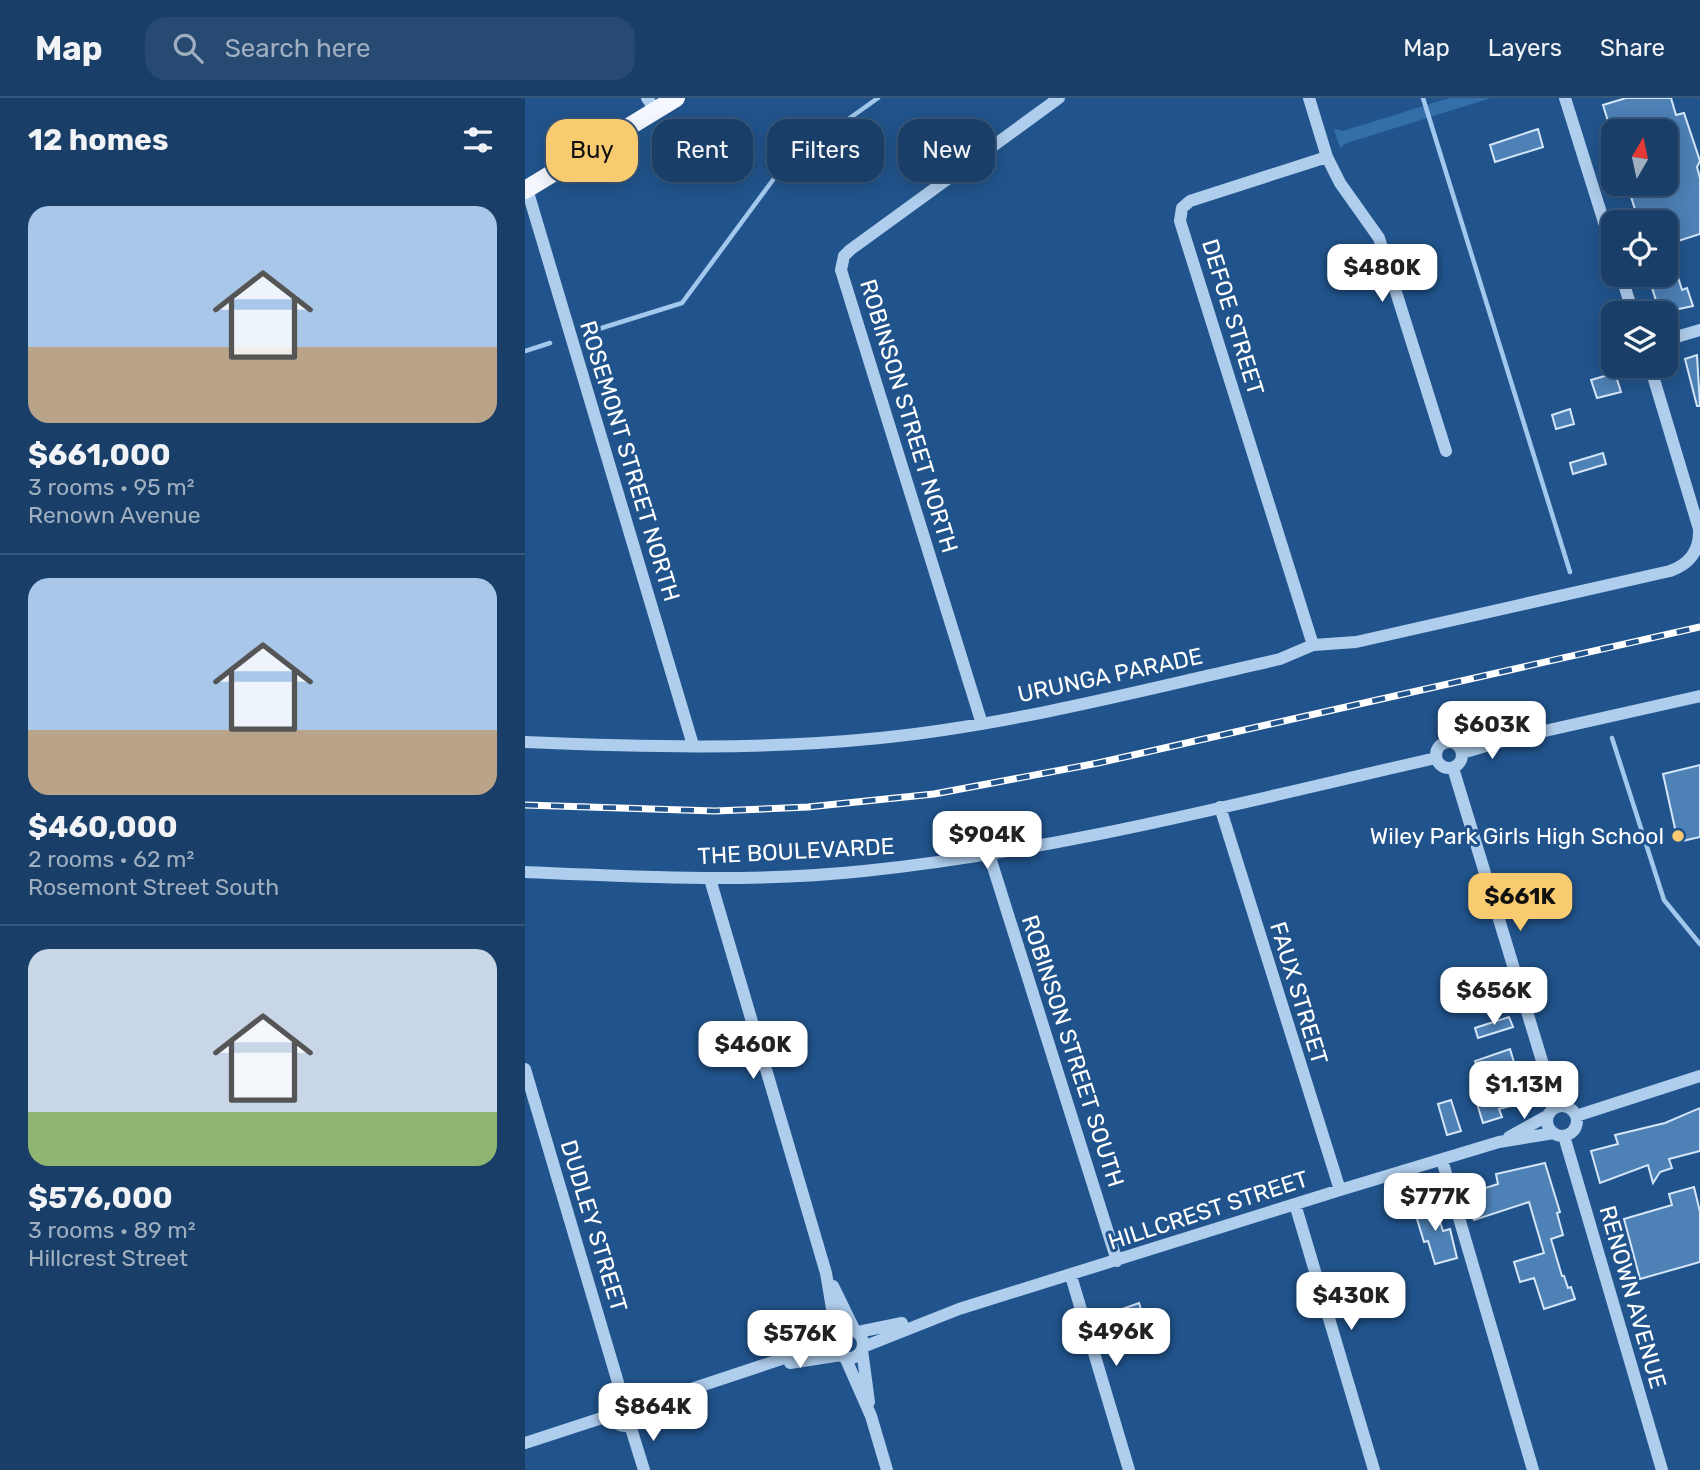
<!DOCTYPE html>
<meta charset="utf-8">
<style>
:root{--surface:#193f69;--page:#264a71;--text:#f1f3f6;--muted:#9fafc0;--line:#37587d;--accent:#f8cb70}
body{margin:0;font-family:Rubik,sans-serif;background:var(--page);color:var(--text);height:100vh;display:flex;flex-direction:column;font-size:26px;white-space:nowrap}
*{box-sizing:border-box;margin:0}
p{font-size:23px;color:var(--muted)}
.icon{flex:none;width:38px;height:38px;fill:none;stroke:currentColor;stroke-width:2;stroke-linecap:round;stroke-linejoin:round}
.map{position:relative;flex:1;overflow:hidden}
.drawer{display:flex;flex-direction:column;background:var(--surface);width:525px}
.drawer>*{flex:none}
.guide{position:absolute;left:21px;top:21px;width:665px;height:63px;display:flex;gap:14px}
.needle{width:46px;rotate:9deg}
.controls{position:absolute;left:1076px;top:21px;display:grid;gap:14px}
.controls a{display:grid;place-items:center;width:77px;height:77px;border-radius:14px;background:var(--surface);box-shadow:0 4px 18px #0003,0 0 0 2px var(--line);font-size:35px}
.price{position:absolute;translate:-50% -60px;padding:0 16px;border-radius:14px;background:#fff;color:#222;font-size:23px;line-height:46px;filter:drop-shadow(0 2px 4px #0008)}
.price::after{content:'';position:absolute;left:50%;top:42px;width:21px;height:16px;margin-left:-10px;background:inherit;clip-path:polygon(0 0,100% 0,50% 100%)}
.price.selected{background:var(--accent);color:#111}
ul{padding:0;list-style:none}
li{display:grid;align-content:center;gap:14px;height:371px;padding:0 28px}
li+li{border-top:2px solid var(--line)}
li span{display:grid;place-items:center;height:217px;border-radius:21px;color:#555}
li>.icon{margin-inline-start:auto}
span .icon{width:126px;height:126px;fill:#fffc;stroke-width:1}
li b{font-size:30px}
h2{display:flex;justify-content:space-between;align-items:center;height:84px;padding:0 28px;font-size:30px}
.pill{padding:0 24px;border-radius:21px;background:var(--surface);box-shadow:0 4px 18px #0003,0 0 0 2px var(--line);font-size:24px;line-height:63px}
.pill.selected{background:var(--accent);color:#111}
header{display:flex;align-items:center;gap:42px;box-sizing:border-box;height:98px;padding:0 35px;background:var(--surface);border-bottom:2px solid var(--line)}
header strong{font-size:33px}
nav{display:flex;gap:38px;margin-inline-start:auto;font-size:24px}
.search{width:490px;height:63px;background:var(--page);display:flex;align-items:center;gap:18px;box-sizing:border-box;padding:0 24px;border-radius:21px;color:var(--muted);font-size:26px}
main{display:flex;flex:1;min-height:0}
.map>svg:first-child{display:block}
.green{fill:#346faa}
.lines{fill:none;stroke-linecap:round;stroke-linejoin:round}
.stream{stroke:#a2c8ed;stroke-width:4.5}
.building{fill:#4e81b6;stroke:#d4e6f9;stroke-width:2}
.minor{stroke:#afcdec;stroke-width:12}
.major{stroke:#f4f8fe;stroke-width:18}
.rail-casing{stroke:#fff;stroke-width:7}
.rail{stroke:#21548c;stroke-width:4.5;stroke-dasharray:13;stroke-linecap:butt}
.poi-dot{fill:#f8cb70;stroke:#21548c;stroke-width:2.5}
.labels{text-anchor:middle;stroke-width:6;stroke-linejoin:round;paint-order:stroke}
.street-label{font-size:23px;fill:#fff;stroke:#21548c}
.poi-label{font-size:23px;fill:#fff;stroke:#21548c;text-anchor:end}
</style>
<header>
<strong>Map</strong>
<div class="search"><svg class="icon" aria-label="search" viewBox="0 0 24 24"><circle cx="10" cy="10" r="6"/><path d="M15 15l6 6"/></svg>Search here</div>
<nav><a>Map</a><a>Layers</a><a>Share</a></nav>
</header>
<main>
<section class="drawer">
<h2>12 homes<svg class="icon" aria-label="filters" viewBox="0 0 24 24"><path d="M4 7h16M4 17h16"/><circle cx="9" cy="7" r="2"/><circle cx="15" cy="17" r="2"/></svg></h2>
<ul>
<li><span style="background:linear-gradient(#a9c7e8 65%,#b9a48a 0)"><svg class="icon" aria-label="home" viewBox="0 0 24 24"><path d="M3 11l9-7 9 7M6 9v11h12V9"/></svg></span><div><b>$661,000</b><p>3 rooms · 95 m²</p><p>Renown Avenue</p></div></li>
<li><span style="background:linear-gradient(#a9c7e8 70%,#b9a48a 0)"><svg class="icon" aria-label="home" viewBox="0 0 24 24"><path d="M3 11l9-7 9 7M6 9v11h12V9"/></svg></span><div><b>$460,000</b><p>2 rooms · 62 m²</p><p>Rosemont Street South</p></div></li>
<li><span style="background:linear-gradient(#c9d6e8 75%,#8fb573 0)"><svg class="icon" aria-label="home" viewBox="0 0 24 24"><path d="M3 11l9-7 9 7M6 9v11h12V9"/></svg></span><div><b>$576,000</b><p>3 rooms · 89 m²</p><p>Hillcrest Street</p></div></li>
</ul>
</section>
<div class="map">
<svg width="1175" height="1372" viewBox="0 0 1175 1372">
<rect width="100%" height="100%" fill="#21548c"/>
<path class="green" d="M924,0H966L822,45L815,50L809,31L818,33Z"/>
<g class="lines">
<path class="stream" d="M898,0L1045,474
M67,233L157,205L259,67L353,0
M0,253L25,245
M1087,640L1139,802L1175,846"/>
</g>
<path class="building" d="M1101,0H1146L1151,17L1159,15L1175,63L1172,69L1175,80V136L1141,147V124H1114L1102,86H1141V33H1086L1078,7Z
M1013,31L1018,49L970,64L965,47Z
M1141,150H1144L1157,192L1162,190L1168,208L1135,215L1123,177H1141Z
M1172,257L1175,308H1172L1160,261Z
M1090,275L1096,294L1072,300L1066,282Z
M1045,311L1049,326L1031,331L1027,317Z
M1078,355L1081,366L1048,376L1045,365Z
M1175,667V739L1153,744L1138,676Z
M984,919L988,929L953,940L950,930Z
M985,951L991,971L986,972L995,997L989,999L992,1006L974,1011L977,1019L958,1025L949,996L960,993L950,963Z
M926,1002L936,1033L922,1037L913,1006Z
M1175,1010V1053L1144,1061L1147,1070L1135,1074L1128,1085L1123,1067L1075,1085L1066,1053L1093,1046L1090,1037L1140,1025Z
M1020,1065L1035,1114L1032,1115L1038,1137L1026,1141L1037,1178H1039L1043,1190L1046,1189L1050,1201L1019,1211L1009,1180L995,1184L989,1164L1019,1155L1004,1104L949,1122L941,1096L973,1086L971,1076Z
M1169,1089L1175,1114V1164L1115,1181L1099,1121L1147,1107L1144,1096Z
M908,1102L918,1133L925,1131L932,1160L910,1166L903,1143L899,1144L888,1108Z
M614,1205L620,1224L600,1231L594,1212Z"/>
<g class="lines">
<path class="minor" d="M122,0L132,14
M784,0L802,59L665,103L657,110L655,123L788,547
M1040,0L1088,153
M802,59L815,85L854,140L921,353
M2,91L168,647
M1096,177L1108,215
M1141,242L1175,232
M457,626L316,172L319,158L325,152L534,0
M911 657a13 13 0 1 1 26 0a13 13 0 1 1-26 0Z
M0,644C118,649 237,652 355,640C490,626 623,591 755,561L788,547L831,544L1145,473C1165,466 1175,452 1174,431L1125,268
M937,655L988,640L1175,598
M928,670L1031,1009
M695,709L815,1092
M464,756L592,1163
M0,774C113,779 226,785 339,773C532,753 722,703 911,660
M185,781L301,1175L312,1240
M0,971L97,1298
M1022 1023a15 15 0 1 1 30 0a15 15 0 1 1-30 0Z
M1051,1018L1175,978
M1039,1038L1137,1372
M984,1039L1022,1018
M917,1062L1008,1372
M770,1106L849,1372
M546,1178L604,1372
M308,1188L330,1233
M310 1246a14 14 0 1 1 28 0a14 14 0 1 1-28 0Z
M333,1234L377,1225
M338,1249L434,1211L815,1092L974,1044L1029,1035
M337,1252L344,1304
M320,1259L346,1318L362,1372
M265,1265L316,1257
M85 1313a15 15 0 1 1 30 0a15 15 0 1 1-30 0Z
M115,1308L311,1243
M105,1327L119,1372
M0,1345L86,1317"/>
<path class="major" d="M0,92L151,0"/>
<defs>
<path id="rail" d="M0,707L190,713L283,709L409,696L573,665L1175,529"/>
</defs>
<use href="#rail" class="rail-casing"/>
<use href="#rail" class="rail"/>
</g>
<circle class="poi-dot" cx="1153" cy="738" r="7"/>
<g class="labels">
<g class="street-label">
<text transform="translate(708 219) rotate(73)" y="8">DEFOE STREET</text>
<text transform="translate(384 318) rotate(73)" y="8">ROBINSON STREET NORTH</text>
<text transform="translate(105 363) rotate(73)" y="8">ROSEMONT STREET NORTH</text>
<text transform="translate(585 577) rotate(-12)" y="8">URUNGA PARADE</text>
<text transform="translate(271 753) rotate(-3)" y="8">THE BOULEVARDE</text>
<text transform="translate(774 895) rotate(73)" y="8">FAUX STREET</text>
<text transform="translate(548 953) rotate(72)" y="8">ROBINSON STREET SOUTH</text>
<text transform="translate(683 1112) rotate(-18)" y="8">HILLCREST STREET</text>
<text transform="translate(69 1128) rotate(73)" y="8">DUDLEY STREET</text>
<text transform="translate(1108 1199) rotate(74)" y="8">RENOWN AVENUE</text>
</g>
<g class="poi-label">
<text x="1139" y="746">Wiley Park Girls High School</text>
</g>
</g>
</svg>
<div class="controls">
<a><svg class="needle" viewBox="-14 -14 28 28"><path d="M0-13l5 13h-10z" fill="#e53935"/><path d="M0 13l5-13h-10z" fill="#9fafc0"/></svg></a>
<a><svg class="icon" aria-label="locate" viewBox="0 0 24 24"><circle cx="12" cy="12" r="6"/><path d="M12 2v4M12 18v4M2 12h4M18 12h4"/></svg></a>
<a><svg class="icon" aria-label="layers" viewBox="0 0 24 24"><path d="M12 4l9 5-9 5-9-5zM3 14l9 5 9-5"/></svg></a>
</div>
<b class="price" style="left:857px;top:206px">$480K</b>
<b class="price" style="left:967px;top:663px">$603K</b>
<b class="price" style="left:462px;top:773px">$904K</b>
<b class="price selected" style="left:995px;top:835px">$661K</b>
<b class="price" style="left:969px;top:929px">$656K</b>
<b class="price" style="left:228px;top:983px">$460K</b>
<b class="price" style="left:999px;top:1023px">$1.13M</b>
<b class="price" style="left:910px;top:1135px">$777K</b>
<b class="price" style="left:826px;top:1234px">$430K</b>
<b class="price" style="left:591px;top:1270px">$496K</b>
<b class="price" style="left:275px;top:1272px">$576K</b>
<b class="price" style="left:128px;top:1345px">$864K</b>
<div class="guide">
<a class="pill selected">Buy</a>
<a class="pill">Rent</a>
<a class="pill">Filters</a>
<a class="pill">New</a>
</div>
</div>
</main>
